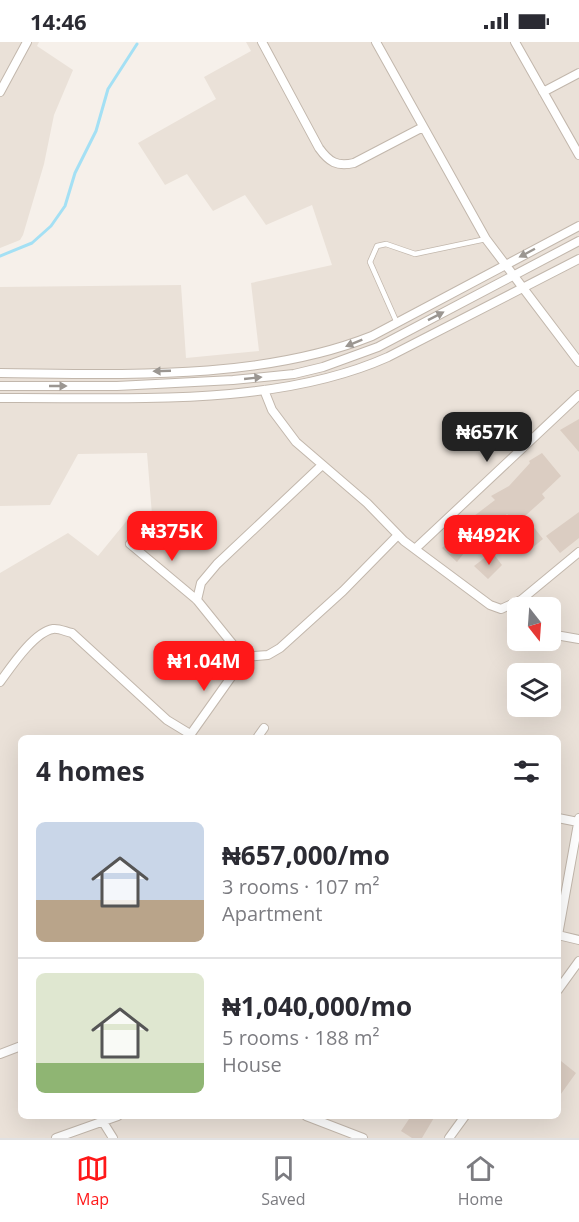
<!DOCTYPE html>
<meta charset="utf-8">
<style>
:root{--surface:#fff;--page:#f7f7f7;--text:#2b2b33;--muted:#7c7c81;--line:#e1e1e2;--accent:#ff1819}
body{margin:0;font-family:"Open Sans",sans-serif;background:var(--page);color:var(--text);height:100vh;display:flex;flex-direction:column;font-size:22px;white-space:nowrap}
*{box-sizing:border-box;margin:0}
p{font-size:20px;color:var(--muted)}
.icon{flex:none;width:33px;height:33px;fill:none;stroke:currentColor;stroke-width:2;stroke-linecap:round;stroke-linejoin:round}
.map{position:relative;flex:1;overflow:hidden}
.sheet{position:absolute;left:18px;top:693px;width:543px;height:384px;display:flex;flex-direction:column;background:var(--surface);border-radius:9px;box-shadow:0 6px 24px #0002}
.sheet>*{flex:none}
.needle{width:39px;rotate:163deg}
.fabs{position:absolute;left:507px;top:555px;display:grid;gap:12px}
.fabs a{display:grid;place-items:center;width:54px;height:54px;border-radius:9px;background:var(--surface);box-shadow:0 6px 24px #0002;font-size:30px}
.price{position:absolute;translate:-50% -51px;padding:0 14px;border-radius:12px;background:var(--accent);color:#fff;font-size:20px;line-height:39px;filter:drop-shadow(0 2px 3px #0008)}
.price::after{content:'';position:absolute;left:50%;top:36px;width:18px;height:14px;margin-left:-9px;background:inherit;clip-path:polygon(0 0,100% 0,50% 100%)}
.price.on{background:#222;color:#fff}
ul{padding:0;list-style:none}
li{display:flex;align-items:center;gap:18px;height:150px;padding:0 18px}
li+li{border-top:2px solid var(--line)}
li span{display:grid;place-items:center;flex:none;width:168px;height:120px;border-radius:9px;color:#555}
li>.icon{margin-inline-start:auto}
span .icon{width:72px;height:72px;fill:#fffc;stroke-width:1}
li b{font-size:26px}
h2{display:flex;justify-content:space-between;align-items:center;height:72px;padding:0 18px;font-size:26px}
.status{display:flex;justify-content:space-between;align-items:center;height:42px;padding:0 30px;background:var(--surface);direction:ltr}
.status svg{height:16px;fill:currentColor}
.dock{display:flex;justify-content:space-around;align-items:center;height:84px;border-top:2px solid var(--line);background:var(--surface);font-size:16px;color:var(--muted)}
.dock a{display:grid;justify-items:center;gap:3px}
.dock .on{color:var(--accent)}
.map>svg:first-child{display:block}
.residential{fill:#eae1d8;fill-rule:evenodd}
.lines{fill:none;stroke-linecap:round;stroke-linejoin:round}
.stream{stroke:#a4e0f4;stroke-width:3}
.building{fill:#dbcdc2}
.service-casing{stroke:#c2b7ac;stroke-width:6}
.minor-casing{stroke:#c2b7ac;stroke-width:10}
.service{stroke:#fff;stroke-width:4.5}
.minor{stroke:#fff;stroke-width:8}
.oneway{fill:#9b9691}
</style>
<div class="status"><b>14:46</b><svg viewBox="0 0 49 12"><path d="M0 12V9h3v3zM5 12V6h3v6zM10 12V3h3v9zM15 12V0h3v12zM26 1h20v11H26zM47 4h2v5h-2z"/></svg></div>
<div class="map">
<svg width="579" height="1096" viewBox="0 0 579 1096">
<rect width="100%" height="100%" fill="#f6f0ea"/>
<path class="residential" d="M0,0H39L37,4L73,28L54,73L44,122L23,193L20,198L0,206Z
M246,0H579V1096H0V531L68,491L98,514L129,476L152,473L147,411L78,412L50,463L0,464V245L181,243L186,316L259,309L251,241L332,223L312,163L266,183L245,153L213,169L187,132L165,143L138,101L216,57L204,35L251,9ZM518,566H550V598H518ZM518,632H550V664H518ZM21,696H558V1074H21Z"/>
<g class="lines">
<path class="stream" d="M0,214L32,201L51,184L65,164L75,131L96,89L108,47L137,2"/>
</g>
<path class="building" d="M579,377V410L560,388Z
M542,411L561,434L542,452L545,456L525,474L543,497L527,510L514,495L521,488L507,472L489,493L488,491L474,505L471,502L457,520L442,506L459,491L457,489L475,476L474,474L495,458L491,454L509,444L530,421L529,419Z
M579,470V496L560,511L546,494Z
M492,510L502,523L488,537L474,524Z
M561,1019L576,1031L558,1056V1023Z
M411,1074H435L422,1096H412L401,1089Z"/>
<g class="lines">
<defs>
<path id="service" d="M397,281L370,220L377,204L386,202L415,212L486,197"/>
<path id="minor" d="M262,0L319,106C329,120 337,125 354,121L423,85
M376,0L486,197L579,320
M515,0L579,113
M0,50L27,0
M543,50L579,31
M0,331C120,332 259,339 372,294L579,184
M0,344H117L233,338L294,332L323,325L378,305L579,199
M264,348L272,368L296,400L367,461L404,499L490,563L501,567L521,558L579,510
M0,356C124,355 274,366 388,315L579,217
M130,502L197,558L243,615
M415,507L579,353
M197,558L201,541L217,522L321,424
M509,564L518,573
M550,592L579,597
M243,615L268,613L280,606L343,549L398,493
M0,640C11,625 34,590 53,587C59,586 66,590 72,591L167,678L190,692
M188,696L239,624L243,615
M257,696L264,686
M558,776L578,780
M558,893L579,776
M558,893L579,898
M558,948L579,919
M0,1012L21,1004
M306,1074L363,1096
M103,1080L113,1096
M56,1096L118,1074
M449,1096L465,1074"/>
</defs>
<use href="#service" class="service-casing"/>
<use href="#minor" class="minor-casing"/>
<use href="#service" class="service"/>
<use href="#minor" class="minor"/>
</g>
<defs><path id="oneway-solid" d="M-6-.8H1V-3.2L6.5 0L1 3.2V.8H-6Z" transform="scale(1.5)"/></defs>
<g class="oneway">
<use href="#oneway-solid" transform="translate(527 211) rotate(152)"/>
<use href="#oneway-solid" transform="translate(436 274) rotate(-27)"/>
<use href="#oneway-solid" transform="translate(354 301) rotate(158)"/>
<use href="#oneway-solid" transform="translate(162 329) rotate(178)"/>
<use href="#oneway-solid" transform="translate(253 336) rotate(-6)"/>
<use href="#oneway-solid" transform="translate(58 344)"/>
</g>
</svg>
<div class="fabs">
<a><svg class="needle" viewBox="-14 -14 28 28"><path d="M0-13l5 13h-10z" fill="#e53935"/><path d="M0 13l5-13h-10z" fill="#7c7c81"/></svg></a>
<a><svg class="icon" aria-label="layers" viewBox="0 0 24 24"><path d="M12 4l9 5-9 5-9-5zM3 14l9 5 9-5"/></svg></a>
</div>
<b class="price on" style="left:487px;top:421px">₦657K</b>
<b class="price" style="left:172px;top:520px">₦375K</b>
<b class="price" style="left:489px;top:524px">₦492K</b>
<b class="price" style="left:204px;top:650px">₦1.04M</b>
<section class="sheet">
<h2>4 homes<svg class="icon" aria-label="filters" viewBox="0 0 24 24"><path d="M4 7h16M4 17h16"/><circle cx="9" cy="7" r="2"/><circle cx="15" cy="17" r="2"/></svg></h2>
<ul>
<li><span style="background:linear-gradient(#c9d6e8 65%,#b9a48a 0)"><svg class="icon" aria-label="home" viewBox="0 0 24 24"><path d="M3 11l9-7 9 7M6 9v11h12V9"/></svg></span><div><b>₦657,000/mo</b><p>3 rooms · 107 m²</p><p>Apartment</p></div></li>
<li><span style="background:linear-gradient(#dfe7d0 75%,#8fb573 0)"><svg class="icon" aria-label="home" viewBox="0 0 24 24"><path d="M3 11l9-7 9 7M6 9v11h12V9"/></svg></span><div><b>₦1,040,000/mo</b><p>5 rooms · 188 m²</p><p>House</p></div></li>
</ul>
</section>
</div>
<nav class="dock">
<a class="on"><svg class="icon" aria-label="map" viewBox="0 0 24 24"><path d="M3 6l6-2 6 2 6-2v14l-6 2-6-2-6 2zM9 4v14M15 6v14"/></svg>Map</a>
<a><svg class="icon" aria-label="saved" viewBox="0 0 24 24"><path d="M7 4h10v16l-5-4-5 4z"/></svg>Saved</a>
<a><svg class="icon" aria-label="home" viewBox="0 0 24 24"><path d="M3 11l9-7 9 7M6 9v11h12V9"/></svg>Home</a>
</nav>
